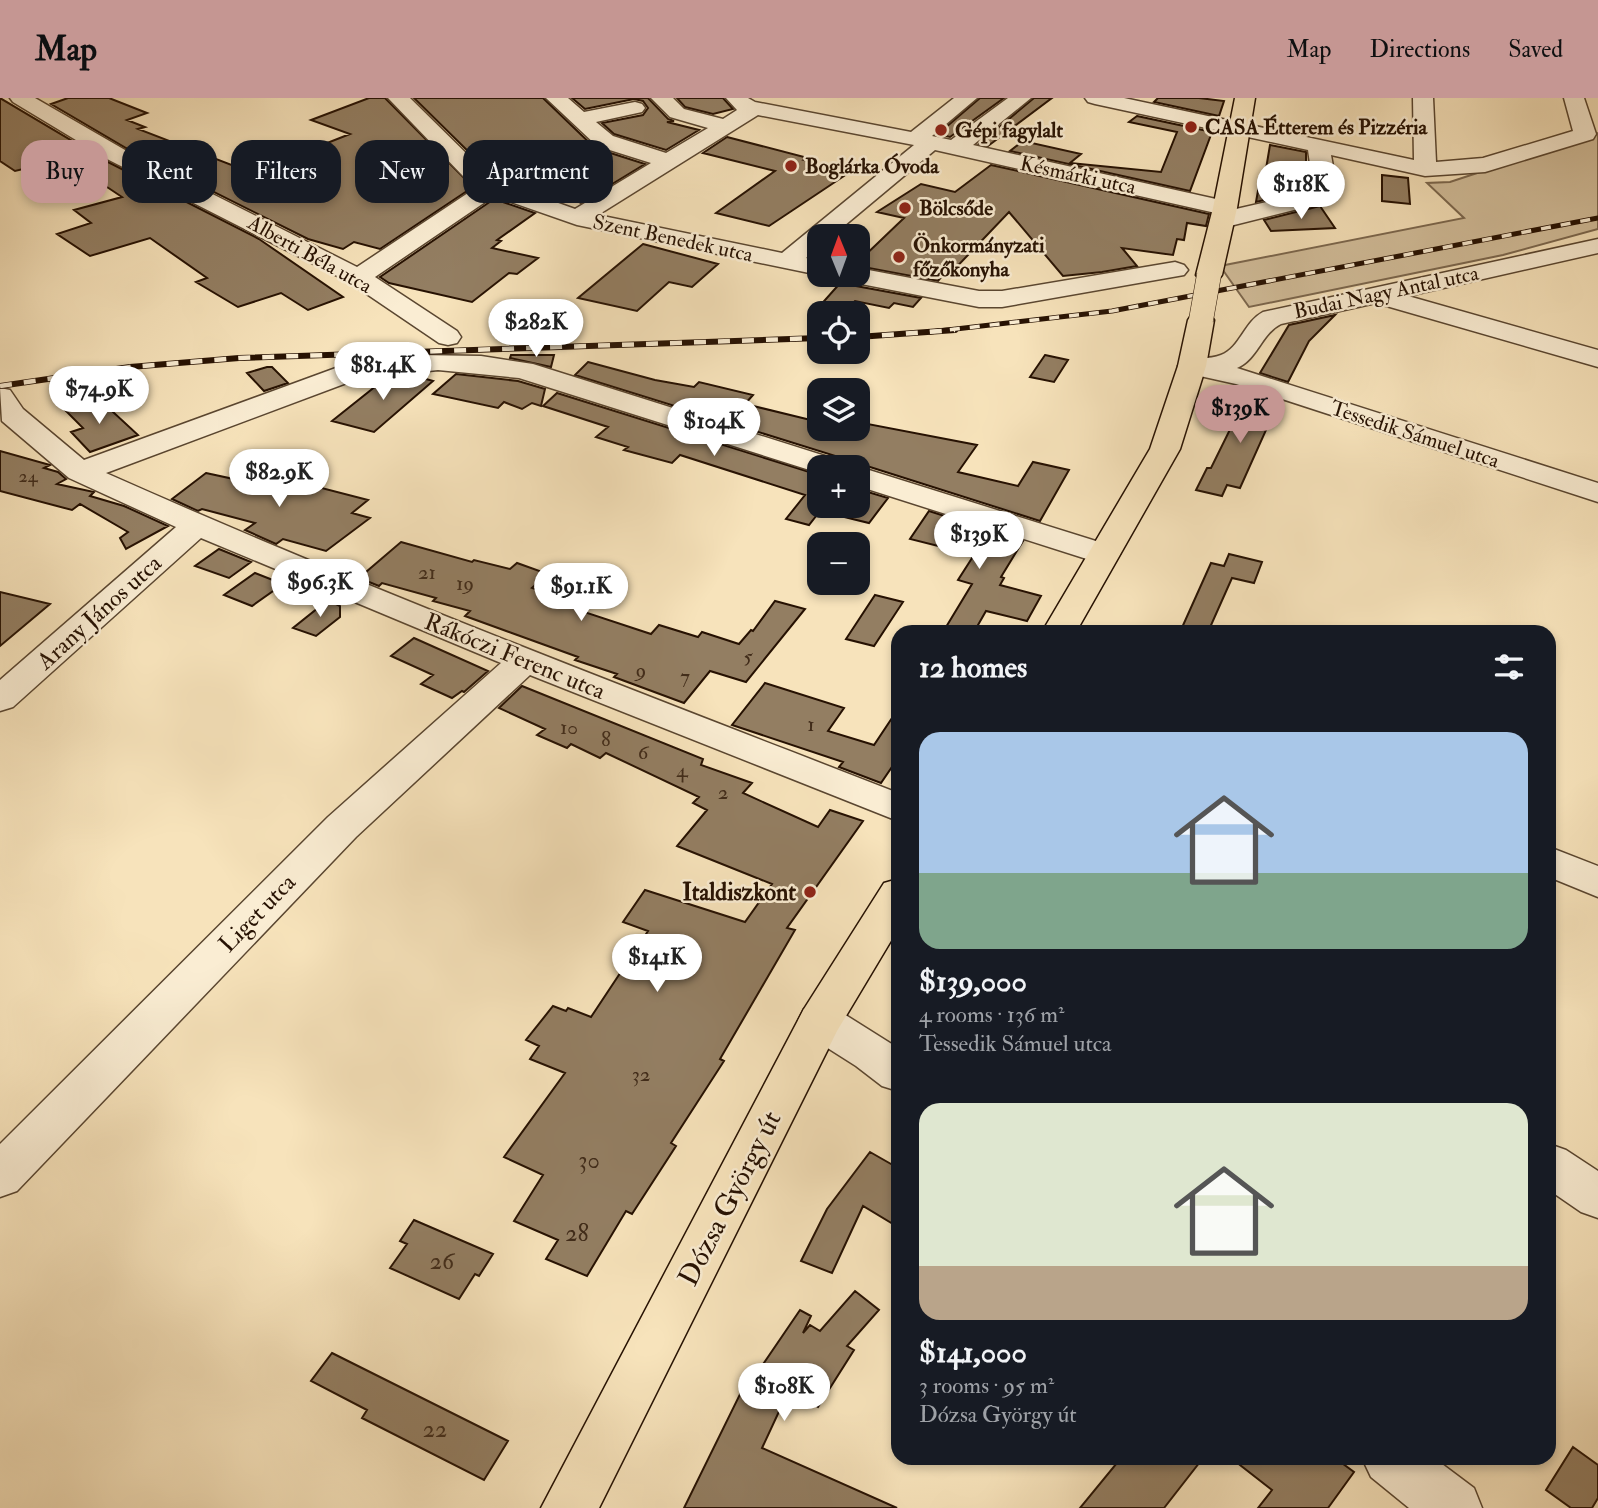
<!DOCTYPE html>
<meta charset="utf-8">
<style>
:root{--surface:#171b24;--page:#242831;--text:#f1f3f6;--muted:#9ea1a6;--accent:#c59692}
body{margin:0;font-family:"IM FELL Double Pica",serif;background:var(--page);color:var(--text);height:100vh;display:flex;flex-direction:column;font-size:26px;white-space:nowrap}
*{box-sizing:border-box;margin:0}
p{font-size:23px;color:var(--muted)}
.icon{flex:none;width:38px;height:38px;fill:none;stroke:currentColor;stroke-width:2;stroke-linecap:round;stroke-linejoin:round}
.map{position:relative;flex:1;overflow:hidden}
.drawer{position:absolute;left:891px;top:527px;width:665px;height:840px;display:flex;flex-direction:column;background:var(--surface);border-radius:21px;box-shadow:0 4px 10px #0003}
.drawer>*{flex:none}
.guide{position:absolute;left:21px;top:42px;width:665px;height:63px;display:flex;gap:14px}
.needle{width:46px;rotate:359deg}
.controls{position:absolute;left:807px;top:126px;display:grid;gap:14px}
.controls a{display:grid;place-items:center;width:63px;height:63px;border-radius:14px;background:var(--surface);box-shadow:0 4px 10px #0003;font-size:35px}
.price{position:absolute;translate:-50% -60px;padding:0 16px;border-radius:24px;background:#fff;color:#222;font-size:23px;line-height:46px;filter:drop-shadow(0 2px 4px #0008)}
.price::after{content:'';position:absolute;left:50%;top:42px;width:21px;height:16px;margin-left:-10px;background:inherit;clip-path:polygon(0 0,100% 0,50% 100%)}
.price.selected{background:var(--accent);color:#111}
ul{padding:0;list-style:none}
li{display:grid;align-content:center;gap:14px;height:371px;padding:0 28px}
li span{display:grid;place-items:center;height:217px;border-radius:21px;color:#555}
li>.icon{margin-inline-start:auto}
span .icon{width:126px;height:126px;fill:#fffc;stroke-width:1}
li b{font-size:30px}
h2{display:flex;justify-content:space-between;align-items:center;height:84px;padding:0 28px;font-size:30px}
.pill{padding:0 24px;border-radius:21px;background:var(--surface);box-shadow:0 4px 10px #0003;font-size:24px;line-height:63px}
.pill.selected{background:var(--accent);color:#111}
header{display:flex;align-items:center;gap:42px;box-sizing:border-box;height:98px;padding:0 35px;background:var(--accent);color:#111}
header strong{font-size:33px}
nav{display:flex;gap:38px;margin-inline-start:auto;font-size:24px}
.map>svg:first-child{display:block}
.green{fill:#d3bf9c;stroke:#7c684f;stroke-width:2}
.building{fill:#937e62;stroke:#261102;stroke-width:2}
.lines{fill:none;stroke-linecap:round;stroke-linejoin:round}
.minor-casing{stroke:#5a4630;stroke-width:3}
.major-casing{stroke:#261102;stroke-width:3}
.minor{fill:#faedd3;fill-rule:evenodd}
.major{fill:#f7e3bb;fill-rule:evenodd}
.rail-far1-casing{stroke:#261102;stroke-width:5}
.rail-casing{stroke:#261102;stroke-width:6}
.rail-far1{stroke:#faedd3;stroke-width:3.5;stroke-dasharray:10;stroke-linecap:butt}
.rail{stroke:#faedd3;stroke-width:4.5;stroke-dasharray:12;stroke-linecap:butt}
.major-bridge-casing{stroke:#261102;stroke-width:25;stroke-linecap:butt}
.major-bridge{stroke:#f7e3bb;stroke-width:24}
.poi-dot{fill:#8f2418;stroke:#faedd3;stroke-width:2.5}
.labels{text-anchor:middle;stroke-width:5;stroke-linejoin:round;paint-order:stroke}
.far-number-label{font-size:18px;fill:#412c1a}
.far-poi-label{font-size:21px;font-weight:bold;fill:#261102;stroke:#faedd3;text-anchor:start}
.far-street-label{font-size:21px;fill:#261102;stroke:#faedd3}
.number-label{font-size:21px;fill:#412c1a}
.street-label{font-size:24px;fill:#261102;stroke:#faedd3}
.poi-label{font-size:24px;font-weight:bold;fill:#261102;stroke:#faedd3;text-anchor:end}
.near-number-label{font-size:24px;fill:#412c1a}
.near-street-label{font-size:28px;fill:#261102;stroke:#faedd3}
</style>
<header>
<strong>Map</strong>
<nav><a>Map</a><a>Directions</a><a>Saved</a></nav>
</header>
<div class="map">
<svg width="1598" height="1410" viewBox="0 0 1598 1410">
<rect width="100%" height="100%" fill="#f7e3bb"/>
<filter id="stains"><feTurbulence type="fractalNoise" baseFrequency=".00286" numOctaves="4"/><feColorMatrix values="0 0 0 0 .2 0 0 0 0 .09 0 0 0 0 .02 0 0 0 .5 -.17"/></filter>
<radialGradient id="worn" r=".72"><stop offset=".6" stop-color="#630" stop-opacity="0"/><stop offset="1" stop-color="#630" stop-opacity=".3"/></radialGradient>
<path class="green" d="M1598,35V131L1503,157L1249,209L1220,168L1464,120L1427,85L1450,84Z"/>
<path class="building" d="M0,0L108,64L259,141L343,199L308,212L281,195L238,209L196,184L207,180L150,140L90,158L57,136L91,125L74,112L122,99L65,61L15,73L0,63Z
M68,0H109L147,15L127,22L145,29L138,31L234,68L240,65L249,69L260,64L269,68L350,36L311,22L369,0H385L473,89L380,151L354,144L343,151L308,141L126,50L51,6Z
M414,0H543L595,50L645,66L581,105L560,96L554,101L501,82L481,66Z
M572,0H648L668,21L674,23L667,24L699,32L666,52L614,36L602,25L643,17L648,10L643,3L634,1L585,11Z
M677,0H723L733,11L713,16L685,9Z
M980,0H1004L950,39L938,36Z
M1034,0H1052L988,48L979,46Z
M1158,0H1199L1224,3L1219,18L1154,4Z
M1137,18L1212,34L1190,93L1010,53L1023,43L1081,56L1070,65L1161,74L1177,34L1129,24Z
M727,39L808,60L804,62L850,74L769,128L716,115L775,73L703,55Z
M1270,47L1306,54V82H1301L1308,92L1256,104L1261,76L1265,77Z
M991,67L1209,116L1206,128L1187,125L1184,142L1177,141L1173,157L1122,150L1137,168L1102,174L1063,178L1009,114L948,178L943,177L938,183L858,168V164L904,120L877,114L921,86L955,94Z
M1382,77L1408,80L1410,106L1382,103Z
M494,101L535,115L497,142L501,143L492,150L538,160L517,176L509,175L472,204L389,185L380,179Z
M1320,108L1335,130L1271,133L1264,122Z
M643,146L718,166L692,189L669,184L637,213L578,200Z
M842,183L856,188L921,200L913,209L894,205L889,210L855,203L843,215L817,211Z
M1335,217L1309,243L1288,284L1260,275L1289,227Z
M511,257H554L551,269L510,260Z
M1045,257L1068,262L1054,284L1030,279Z
M588,264L655,282L694,289L699,284L753,297L745,306L819,324V331H844L858,334V327L866,329L868,326L977,347L958,374L1018,388L1033,364L1069,372L1040,423L870,369L858,366L848,369L842,360L575,277Z
M267,269H272L288,285L264,293L247,275Z
M456,276L518,283L545,291L541,308L532,305L522,311L504,304L498,310L433,296Z
M412,277L433,283L374,334L332,323L386,280Z
M1249,293L1279,303L1240,390L1227,387L1222,398L1196,392L1207,370H1211Z
M557,295L819,377V408H858V391L888,400L869,425L820,413L809,427L786,421L805,397L680,357L672,365L624,352L628,349L596,339L608,329L543,308Z
M99,301L138,337L90,354L71,334L83,330L65,312Z
M0,353L50,367L44,370L58,374L66,381L57,386L94,394L90,398L124,408L168,428L126,451L120,440L128,434L80,406L72,412L0,393Z
M206,375L275,390L287,381L368,402L352,415L370,420L326,453L283,441L276,446L245,432L255,425L202,411L198,413L172,401Z
M929,413L1023,443L1001,479L1004,480L1000,487L1041,498L1027,523L986,513L974,534H943L972,486L958,482L974,457L910,441Z
M401,444L472,464L474,462L510,471L517,465L548,476L532,490L583,508L578,512L651,536L659,527L698,539L702,534L739,546L751,532L753,533L775,503L805,511L746,584L710,573L684,605L614,579L617,576L575,562L578,559L465,518L470,513L433,503L436,500L382,485L379,488L359,480Z
M219,451L251,464L229,480L195,468Z
M1229,456L1262,464L1254,485L1232,480L1208,534H1180L1211,465L1224,468Z
M255,475L283,486L252,508L224,497Z
M0,494L50,506L0,548Z
M875,497L903,504L874,548L846,541Z
M328,502L340,508V519L316,538L293,530Z
M414,540L488,573L464,594L462,593L452,600L421,586L433,577L391,558Z
M765,585L844,610L828,633L874,647L898,611V660L881,685L839,669L843,664L732,627Z
M522,588L703,661L701,667L752,685L743,695L818,729L830,712L863,723L787,830L795,832L720,961L724,963L671,1045L676,1048L632,1116L626,1113L587,1178L546,1161L558,1142L514,1123L543,1077L504,1059L565,975L530,961L539,948L526,942L553,908L566,913L568,910L591,919L648,833L623,824L645,792L745,824L772,786L677,748L707,712L693,705L699,699L606,655L600,660L571,646L567,650L537,637L545,631L499,610Z
M870,1054L898,1070V1129L863,1108L832,1175L801,1163L827,1111Z
M414,1122L493,1156L479,1178L475,1176L459,1201L390,1170L407,1146L400,1143Z
M855,1193L879,1212L847,1248L854,1252L818,1309L789,1292L762,1350L897,1410H684L747,1282L751,1284L800,1212L811,1218L803,1235L810,1227L820,1233Z
M332,1255L508,1343L484,1382L362,1320L367,1312L311,1283Z
M1573,1349L1598,1367V1400L1592,1410H1571L1546,1392Z
M1121,1360H1203L1164,1410H1080Z
M1231,1360H1335L1354,1374L1328,1410H1258L1272,1392Z"/>
<g class="lines">
<defs>
<path id="minor" d="M10,0H35L125,52L357,169L477,89L463,78L388,0H410L479,68L500,84L575,111L651,65L597,48L546,0H568L584,14L635,4L642,6L645,10L642,14L596,24L613,38L666,55L708,30L670,19L651,0H673L684,11L723,21L737,12L726,0H748L755,4L911,34L954,0H977L932,38L951,42L1008,0H1031L973,47L1225,103L1233,105L1236,111L1314,93L1308,52L1095,6L1088,4L1085,0H1124L1414,62L1413,0H1433L1436,64L1483,60L1573,33L1564,0H1584L1596,36L1593,41L1485,74L1425,78L1331,57L1338,97L1334,102L1222,130L1214,128L1210,123L1220,116L935,52L832,138H819V149L806,160L819,163V177H822H819L577,127L494,98L375,179L457,233L461,239L457,245L448,247L439,245L349,184L109,62L13,4ZM758,17L914,47L782,155L598,117Z
M1598,141V155L1408,198L1598,252V269L1376,205L1281,226C1261,236 1258,261 1237,270L1598,385V404L1236,286L1182,274L1178,268L1182,262C1195,259 1209,262 1221,257C1240,250 1244,224 1263,214Z
M1175,164L1184,167L1188,172L1184,177L1002,209H979L856,185L847,182L843,177H858V170L979,193H1002Z
M417,257L481,258L533,266L841,363L845,369H819V375L519,280L438,272L360,280L106,375C366,491 633,592 898,695V723L530,577L356,739L17,1093L0,1099V1046L328,719L501,565L201,440L13,609L0,613V582L176,429L69,380L2,323L0,290L10,292L23,311L84,362L344,267Z
M857,369H858L869,372L1115,449L1120,456L1115,463L1104,466L1093,463L858,388Z
M1549,749L1598,768V799L1549,779Z
M820,906L836,911L898,950V993L882,988L856,968L804,935L798,923L804,911Z
M1549,1046L1566,1052L1598,1073V1120L1581,1114L1549,1092Z
M1362,1360H1434L1474,1390L1482,1410H1409L1371,1379Z"/>
<path id="major" d="M1235,0H1255L1237,110L1222,177L1218,182L1209,185L1200,182L1196,177L1213,110Z
M1201,214L1210,216L1214,222L1206,268L1180,351L1076,534H1042L1150,351L1178,268L1188,222L1192,216Z
M898,781V831L837,933L599,1410H541L804,911L884,785Z"/>
</defs>
<use href="#minor" class="minor-casing"/>
<use href="#major" class="major-casing"/>
<use href="#minor" class="minor"/>
<use href="#major" class="major"/>
<defs>
<path id="rail-far1" d="M930,234L1112,213L1598,120"/>
<path id="rail" d="M858,239L955,232
M0,288L130,269L239,260L819,240"/>
</defs>
<use href="#rail-far1" class="rail-far1-casing"/>
<use href="#rail" class="rail-casing"/>
<use href="#rail-far1" class="rail-far1"/>
<use href="#rail" class="rail"/>
<defs>
<path id="major-bridge" d="M1201,222L1209,177"/>
</defs>
<use href="#major-bridge" class="major-bridge-casing"/>
<use href="#major-bridge" class="major-bridge"/>
</g>
<g class="poi-dot">
<circle cx="1191" cy="29" r="7"/>
<circle cx="941" cy="32" r="7"/>
<circle cx="791" cy="68" r="7"/>
<circle cx="905" cy="110" r="7"/>
<circle cx="899" cy="159" r="7"/>
<circle cx="810" cy="794" r="7"/>
</g>
<g class="labels">
<g class="far-number-label">
<text x="28" y="384">24</text>
</g>
<g class="far-poi-label">
<text x="1205" y="36">CASA Étterem és Pizzéria</text>
<text x="955" y="39">Gépi fagylalt</text>
<text x="805" y="75">Boglárka Óvoda</text>
<text x="919" y="117">Bölcsőde</text>
<text x="913" y="154">Önkormányzati<tspan x="913" dy="24">főzőkonyha</tspan></text>
</g>
<g class="far-street-label">
<text transform="translate(1078 77) rotate(12)" y="7">Késmárki utca</text>
<text transform="translate(673 140) rotate(12)" y="7">Szent Benedek utca</text>
<text transform="translate(310 156) rotate(29)" y="7">Alberti Béla utca</text>
<text transform="translate(1386 194) rotate(-12)" y="7">Budai Nagy Antal utca</text>
<text transform="translate(1415 336) rotate(18)" y="7">Tessedik Sámuel utca</text>
</g>
<g class="number-label">
<text x="427" y="481">21</text>
<text x="465" y="492">19</text>
<text x="748" y="565">5</text>
<text x="641" y="579">9</text>
<text x="685" y="585">7</text>
<text x="811" y="633">1</text>
<text x="569" y="636">10</text>
<text x="606" y="648">8</text>
<text x="643" y="661">6</text>
<text x="682" y="679">4</text>
<text x="723" y="701">2</text>
<text x="641" y="983">32</text>
</g>
<g class="street-label">
<text transform="translate(99 514) rotate(-42)" y="8">Arany János utca</text>
<text transform="translate(515 558) rotate(22)" y="8">Rákóczi Ferenc utca</text>
<text transform="translate(257 815) rotate(-46)" y="8">Liget utca</text>
</g>
<g class="poi-label">
<text x="796" y="802">Italdiszkont</text>
</g>
<g class="near-number-label">
<text x="589" y="1070">30</text>
<text x="577" y="1143">28</text>
<text x="442" y="1171">26</text>
<text x="435" y="1339">22</text>
</g>
<g class="near-street-label">
<text transform="translate(729 1100) rotate(-63)" y="10">Dózsa György út</text>
</g>
</g>
<rect width="100%" height="100%" filter="url(#stains)"/>
<rect width="100%" height="100%" fill="url(#worn)"/>
</svg>
<div class="controls">
<a><svg class="needle" viewBox="-14 -14 28 28"><path d="M0-13l5 13h-10z" fill="#e53935"/><path d="M0 13l5-13h-10z" fill="#9ea1a6"/></svg></a>
<a><svg class="icon" aria-label="locate" viewBox="0 0 24 24"><circle cx="12" cy="12" r="6"/><path d="M12 2v4M12 18v4M2 12h4M18 12h4"/></svg></a>
<a><svg class="icon" aria-label="layers" viewBox="0 0 24 24"><path d="M12 4l9 5-9 5-9-5zM3 14l9 5 9-5"/></svg></a>
<a>+</a>
<a>−</a>
</div>
<b class="price" style="left:1301px;top:123px">$118K</b>
<b class="price" style="left:536px;top:261px">$282K</b>
<b class="price" style="left:383px;top:304px">$81.4K</b>
<b class="price" style="left:99px;top:328px">$74.9K</b>
<b class="price selected" style="left:1240px;top:347px">$139K</b>
<b class="price" style="left:714px;top:360px">$104K</b>
<b class="price" style="left:279px;top:411px">$82.9K</b>
<b class="price" style="left:979px;top:473px">$139K</b>
<b class="price" style="left:320px;top:521px">$96.3K</b>
<b class="price" style="left:581px;top:525px">$91.1K</b>
<b class="price" style="left:657px;top:896px">$141K</b>
<b class="price" style="left:784px;top:1325px">$108K</b>
<div class="guide">
<a class="pill selected">Buy</a>
<a class="pill">Rent</a>
<a class="pill">Filters</a>
<a class="pill">New</a>
<a class="pill">Apartment</a>
</div>
<section class="drawer">
<h2>12 homes<svg class="icon" aria-label="filters" viewBox="0 0 24 24"><path d="M4 7h16M4 17h16"/><circle cx="9" cy="7" r="2"/><circle cx="15" cy="17" r="2"/></svg></h2>
<ul>
<li><span style="background:linear-gradient(#a9c7e8 65%,#7fa58c 0)"><svg class="icon" aria-label="home" viewBox="0 0 24 24"><path d="M3 11l9-7 9 7M6 9v11h12V9"/></svg></span><div><b>$139,000</b><p>4 rooms · 136 m²</p><p>Tessedik Sámuel utca</p></div></li>
<li><span style="background:linear-gradient(#dfe7d0 75%,#b9a48a 0)"><svg class="icon" aria-label="home" viewBox="0 0 24 24"><path d="M3 11l9-7 9 7M6 9v11h12V9"/></svg></span><div><b>$141,000</b><p>3 rooms · 95 m²</p><p>Dózsa György út</p></div></li>
</ul>
</section>
</div>
